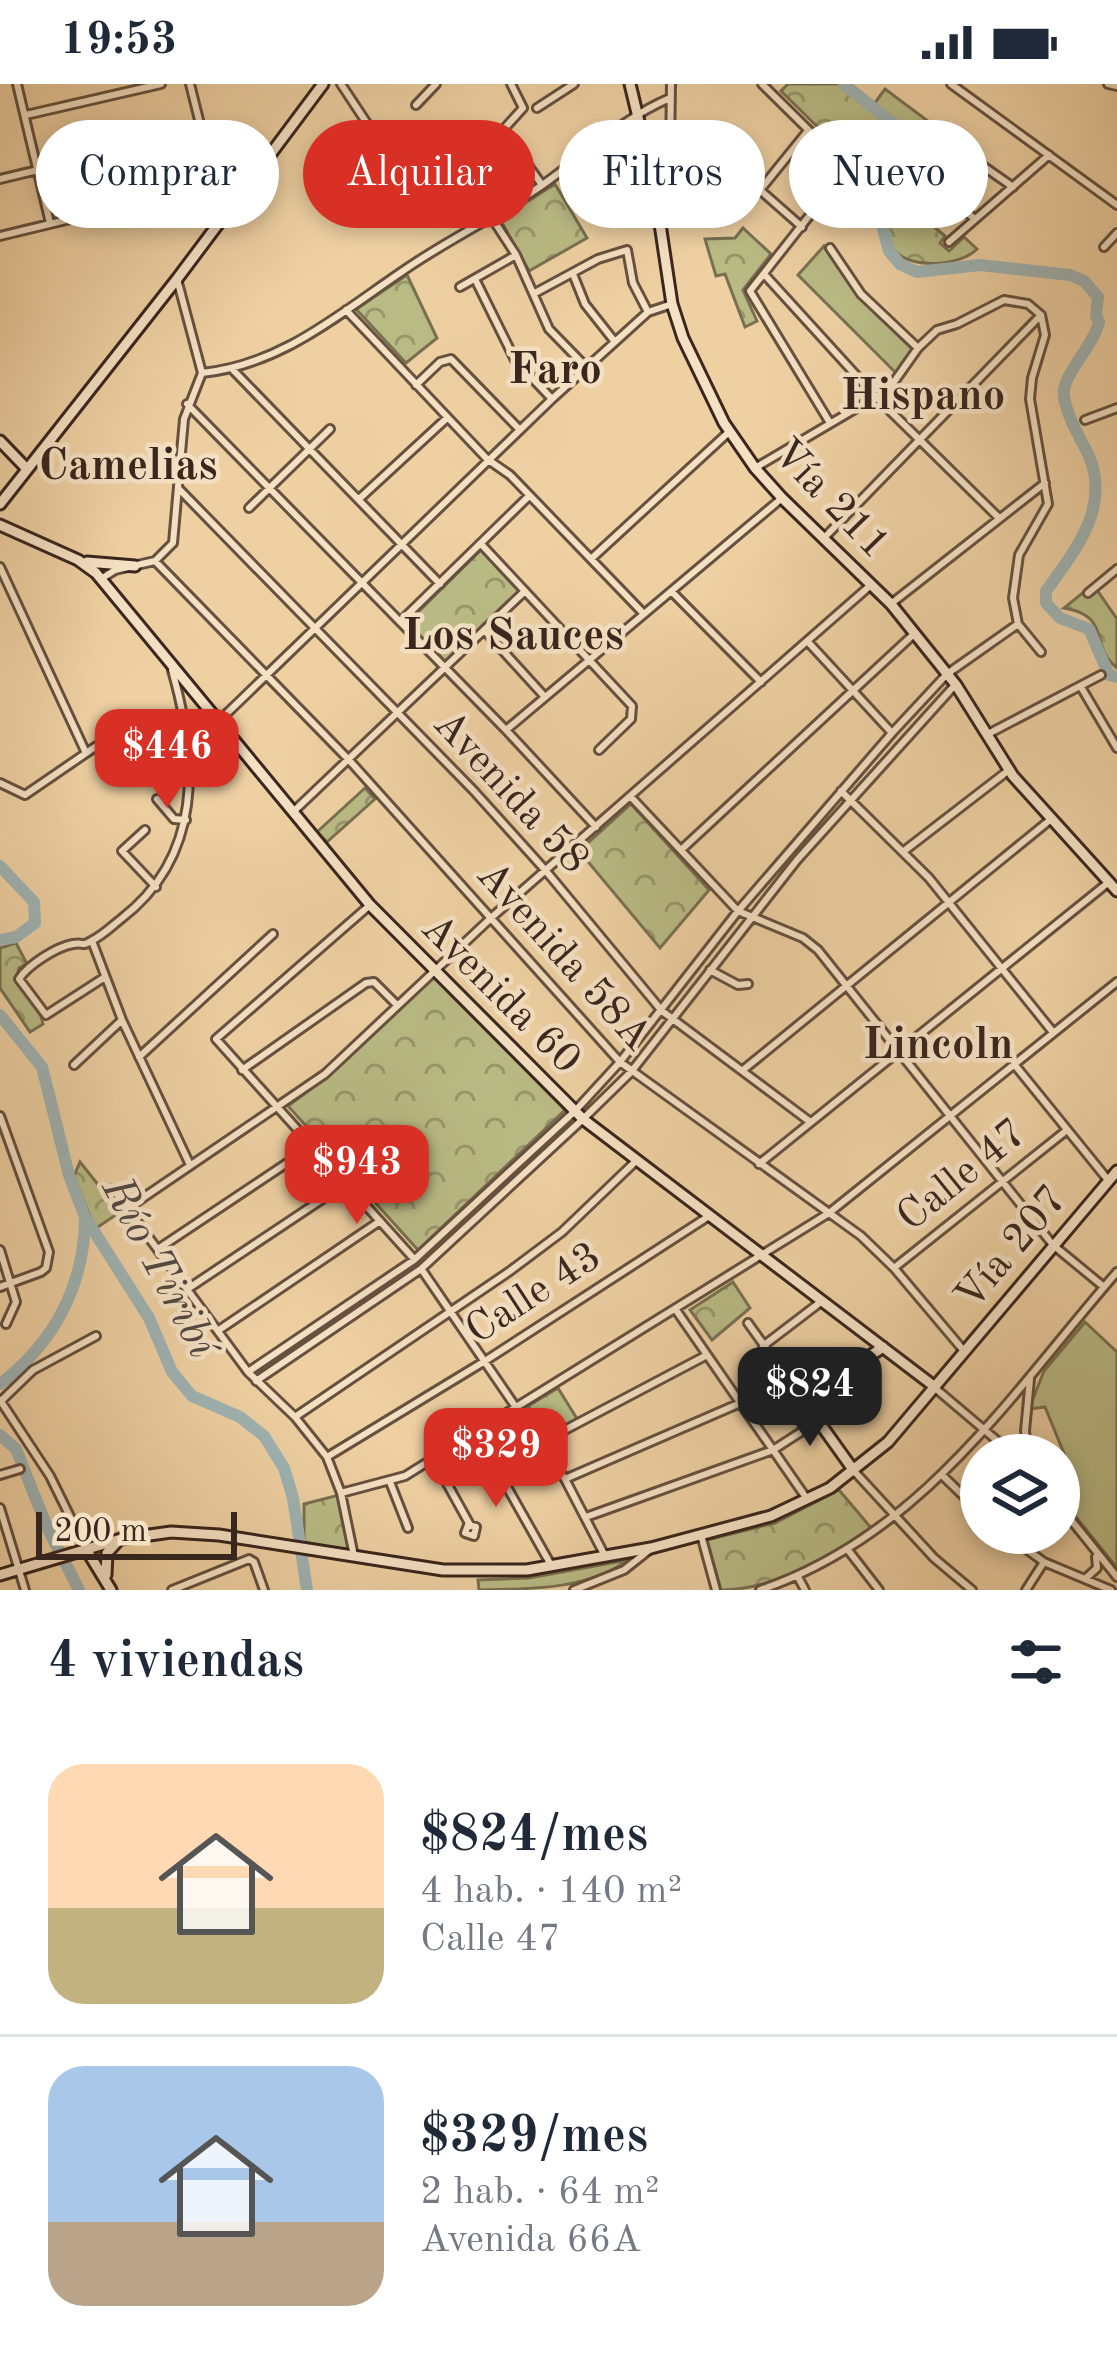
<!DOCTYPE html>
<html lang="es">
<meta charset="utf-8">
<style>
:root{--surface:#fff;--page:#f6f6f7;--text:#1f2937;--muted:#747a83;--line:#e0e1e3;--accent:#d93025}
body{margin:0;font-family:"Old Standard TT",serif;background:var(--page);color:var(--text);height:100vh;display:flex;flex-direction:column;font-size:45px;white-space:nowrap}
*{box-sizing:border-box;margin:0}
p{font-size:39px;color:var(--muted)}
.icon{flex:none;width:66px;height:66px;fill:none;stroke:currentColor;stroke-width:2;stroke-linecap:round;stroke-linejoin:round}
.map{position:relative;height:1506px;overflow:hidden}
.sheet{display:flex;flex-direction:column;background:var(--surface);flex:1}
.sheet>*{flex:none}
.guide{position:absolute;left:36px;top:36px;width:1047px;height:108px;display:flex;gap:24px}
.tools{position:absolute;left:960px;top:1350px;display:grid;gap:24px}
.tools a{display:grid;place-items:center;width:120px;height:120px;border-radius:50%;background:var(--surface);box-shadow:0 6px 18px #0003;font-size:60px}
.scale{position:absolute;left:36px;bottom:30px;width:201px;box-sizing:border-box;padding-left:12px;border:6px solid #39261d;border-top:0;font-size:33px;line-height:42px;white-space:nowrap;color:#39261d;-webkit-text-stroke:9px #f4e0c3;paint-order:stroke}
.price{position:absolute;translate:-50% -102px;padding:0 27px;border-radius:24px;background:var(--accent);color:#fff;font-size:39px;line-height:78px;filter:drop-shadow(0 3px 6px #0008)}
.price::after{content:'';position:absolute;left:50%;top:72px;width:36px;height:27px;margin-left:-18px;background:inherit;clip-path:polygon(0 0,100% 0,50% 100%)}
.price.on{background:#222;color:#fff}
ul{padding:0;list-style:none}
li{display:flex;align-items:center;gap:36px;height:300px;padding:0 48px}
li+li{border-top:3px solid var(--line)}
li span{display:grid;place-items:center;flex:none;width:336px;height:240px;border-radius:36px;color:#555}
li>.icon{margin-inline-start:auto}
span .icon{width:144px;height:144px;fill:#fffc;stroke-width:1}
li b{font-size:51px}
h2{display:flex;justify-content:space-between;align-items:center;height:144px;padding:0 48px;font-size:51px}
.tag{padding:0 42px;border-radius:54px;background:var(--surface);box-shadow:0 6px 18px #0003;font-size:42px;line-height:108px}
.tag.on{background:var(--accent);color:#fff}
.status{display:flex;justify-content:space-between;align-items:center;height:84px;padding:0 60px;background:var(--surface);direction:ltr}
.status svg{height:33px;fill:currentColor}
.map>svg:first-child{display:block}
.grass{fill:#b9bb85;stroke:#797051;stroke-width:3}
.park{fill:url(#park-crowns);stroke:#797051;stroke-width:3}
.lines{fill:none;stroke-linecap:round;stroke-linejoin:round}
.river{stroke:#9fb3b3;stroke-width:12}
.street-casing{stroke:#66503e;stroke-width:12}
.secondary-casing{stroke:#39261d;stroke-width:15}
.street{stroke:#f4e0c3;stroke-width:6}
.secondary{stroke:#f4e0c3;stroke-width:9}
.labels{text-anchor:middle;stroke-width:9;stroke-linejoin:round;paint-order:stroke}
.street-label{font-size:42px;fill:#39261d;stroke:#f4e0c3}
.neighbourhood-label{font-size:45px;font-weight:bold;fill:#39261d;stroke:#f4e0c3}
.water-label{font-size:45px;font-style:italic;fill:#524942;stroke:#f4e0c3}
</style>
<div class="status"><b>19:53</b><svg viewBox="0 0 49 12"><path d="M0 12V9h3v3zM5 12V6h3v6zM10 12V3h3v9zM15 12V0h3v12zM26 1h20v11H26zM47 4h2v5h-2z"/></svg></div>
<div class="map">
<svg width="1117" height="1506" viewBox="0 0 1117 1506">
<defs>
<pattern id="park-crowns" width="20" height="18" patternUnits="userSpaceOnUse" patternTransform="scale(3)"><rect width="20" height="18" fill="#b9bb85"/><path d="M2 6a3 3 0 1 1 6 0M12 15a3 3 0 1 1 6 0" fill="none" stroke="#97986c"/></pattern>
</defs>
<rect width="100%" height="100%" fill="#eed0a3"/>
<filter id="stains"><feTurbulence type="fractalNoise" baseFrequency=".00167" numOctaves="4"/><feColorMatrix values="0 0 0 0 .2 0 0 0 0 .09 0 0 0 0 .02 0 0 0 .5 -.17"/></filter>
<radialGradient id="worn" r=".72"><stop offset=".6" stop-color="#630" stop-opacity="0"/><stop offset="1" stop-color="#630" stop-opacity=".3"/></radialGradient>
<path class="grass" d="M824,162L857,210L912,265L896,289L798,191Z
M1085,1238L1117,1268V1484L1059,1412V1375L1065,1372L1045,1323L1029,1325L1044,1287Z
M628,1476C588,1506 528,1505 479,1506L478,1496L529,1494Z"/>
<path class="park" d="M788,0H840L904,51C908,74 886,93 872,110L877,140L850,142V130L857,120L840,106L858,83L781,7Z
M885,5L936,43L922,103L910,122L945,152L940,159L949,167L964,153L977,165C961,182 910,186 894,166C884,154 881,132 879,118L913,66L906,44L874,20Z
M555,100L587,154L529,187L500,135Z
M743,144L771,170L743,206L757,237L745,243L725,190L716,192L705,155L735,154Z
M407,191L437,254L406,279L356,225Z
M481,466L520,506L444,579L406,540Z
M1097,506L1117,535V584C1089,562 1112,532 1064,524L1085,507L1090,512Z
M365,704L375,715L327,758L317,748Z
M631,720L709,806L660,864L579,767Z
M16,859L27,880L19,884L17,891L40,928L43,940L30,948L0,904V864Z
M434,892L565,1026L418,1166L288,1022L328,992Z
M80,1078L120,1128L95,1145L74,1092Z
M733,1198L750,1224L712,1256L690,1226Z
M558,1304L579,1338L549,1355L528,1322Z
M839,1406L872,1445C827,1473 776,1506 721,1506L707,1456L775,1439Z
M339,1411L350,1467L304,1458V1420Z"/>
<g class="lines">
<path class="river" d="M844,0L906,50C911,74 888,94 874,112L889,167L900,180L917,188L980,181L1070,191L1084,197L1098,213L1096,232L1099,238C1093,264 1061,291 1064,312C1066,331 1081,355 1089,372C1111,424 1074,468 1046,507V519L1060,534L1089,545L1109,591L1117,593
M0,782L34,818L35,839L16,853L0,856
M0,931L42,983L69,1091L85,1133L149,1234L172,1288L192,1312L240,1333L264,1352L284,1384L293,1414L307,1506
M0,1300C54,1259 84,1202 85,1135
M0,1351L16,1365L47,1443L79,1506"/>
<defs>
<path id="street" d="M17,0L50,139
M190,0L215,100
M341,0L374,50L465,108L492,134L516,171L549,245L586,283
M762,0L847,84L750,207L830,339
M951,0L1117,121
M1108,0L1117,2
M416,21L436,0
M537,24L574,0
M26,31L161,0
M503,46L542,101
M483,68L523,24L511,0
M0,95L201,47
M654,100L670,70L671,0
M760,106L802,143
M656,115L760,106L807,48
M975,135L930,100L943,54L1013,103
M0,152L215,100L235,95L248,100
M949,158L1049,71
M1104,163L1117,149
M830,164L861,210L918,264
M573,190L585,220L615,258
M764,190L875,312L999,434
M177,195L202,289
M475,195L515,276L552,315
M460,203L516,171
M535,209L598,175L627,166L633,199L648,228
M346,226L487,375L510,391L644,530
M1041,231L1045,251L1032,294L1030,315L1048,420L1019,471L1013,514L1018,540L1041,568
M233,286L440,500
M202,289C289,280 350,220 421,175C463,148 508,126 548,97C588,68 625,33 670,14
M416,301L440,278L451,275L519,345
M187,320L506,646L596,743
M1085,336L1117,324
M755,384L889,305L918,264L937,246L957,240L1004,216L1028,220L1041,231
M179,405L473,706L546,787L662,927L809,1037
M359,415L447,334
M249,424L330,345
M824,454L1041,231
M481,460L632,622L631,635L599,666
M591,475L730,347
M155,477L349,676L620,978L861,1152L894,1184L964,1267
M0,483L86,669
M101,495L115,486L155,477L173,459L184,335L202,289
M672,508L761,598
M1088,509L1117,485
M892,519L1045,399
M400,538L529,412
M484,546L545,613
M809,559L892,649
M1081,603L1117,664
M219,637L552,315L648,228L672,220
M506,646L782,414
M988,650L1101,591
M0,699L25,711L114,650
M841,707L929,794L1052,947
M631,713L738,827L803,854L818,866L1053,1161L1104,1203
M157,715L174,735L186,736
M293,728L525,507
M145,746L122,767L156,803
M681,766L915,549
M904,767L1009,686
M370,821L216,955L414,1175
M92,857L122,936L190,1081
M710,886L738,901L748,900
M105,893L46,931L19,895C28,881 56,863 73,860C85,858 81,863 91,857C102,852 112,842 121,835C203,772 198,677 172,586
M139,973L273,850
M1014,980L1108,1096
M74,981L122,936
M242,986L366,899L374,898L397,921
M743,986L1050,736
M0,1032L49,1168L46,1184L41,1188L0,1203
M759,1080L1109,798
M113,1105L248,1288L295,1333L327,1373L341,1409L354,1472
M128,1124L325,990L492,833L872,500
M158,1165L311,1063
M0,1166L16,1218L6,1240
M894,1184L1067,1046
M422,1186L565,1395L605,1472
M189,1204L345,1100
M676,1226L807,1415
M748,1239L804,1317
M219,1246L380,1137
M763,1262L822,1217
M248,1288L414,1176L575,1027L620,978L738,827L892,649L947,590L1018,540
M256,1297L421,1185L583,1035L631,988L797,776L955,601
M935,1304L1014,1371
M0,1316L50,1392L86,1465
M1,1317L33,1286L96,1252
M295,1333L510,1187L562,1148L636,1077
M476,1348L551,1481
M542,1358L707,1271
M1028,1371L1025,1347L1030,1295
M327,1373L485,1277L709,1132
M434,1376L470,1441
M854,1387L934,1474L972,1506
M0,1391L20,1385
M943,1392L981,1429
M565,1395L738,1320
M390,1398L408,1444
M341,1409L405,1392L829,1129L1117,898
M1059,1421L1117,1493
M0,1424L25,1506
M586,1433L773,1366L818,1337
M468,1441L476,1443L474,1452L465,1449Z
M1004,1449L1044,1478L1111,1506
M701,1451L716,1506
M848,1466L879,1506
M798,1493L805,1506
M1085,1495L1097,1484L1096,1473
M172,1506L249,1475L254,1478L264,1506
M574,1506L624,1486L648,1467
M760,1506C922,1451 1010,1311 1117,1188
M1026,1506L1044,1478"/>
<path id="secondary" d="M630,0L654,100L672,220L683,254L724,339L755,384L782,414L891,520L956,601L1013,692L1117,807
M0,357L27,385
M0,420L177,195L323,0
M0,441L78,476L96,489L370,821L583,1035L935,1303
M87,478L135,482
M854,1387L804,1317L883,1263
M86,1465L111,1506
M0,1491L121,1455L171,1448L219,1451L443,1486H527L651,1464L771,1432L830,1404L888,1358L1117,1087
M106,1491L107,1469L117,1458"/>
</defs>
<use href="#street" class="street-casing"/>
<use href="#secondary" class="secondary-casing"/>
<use href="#street" class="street"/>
<use href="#secondary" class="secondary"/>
</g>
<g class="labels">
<g class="street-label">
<text transform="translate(833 413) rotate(46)" y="15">Vía 211</text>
<text transform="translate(513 706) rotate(47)" y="15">Avenida 58</text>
<text transform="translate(566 870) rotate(48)" y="15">Avenida 58A</text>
<text transform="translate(503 908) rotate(45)" y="15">Avenida 60</text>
<text transform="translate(960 1089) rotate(-39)" y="15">Calle 47</text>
<text transform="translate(1009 1162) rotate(-50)" y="15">Vía 207</text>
<text transform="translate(532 1207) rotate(-33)" y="15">Calle 43</text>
</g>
<g class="neighbourhood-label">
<text x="555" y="299">Faro</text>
<text x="923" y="325">Hispano</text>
<text x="128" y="395">Camelias</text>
<text x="513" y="565">Los Sauces</text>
<text x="938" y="974">Lincoln</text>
</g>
<g class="water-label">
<text transform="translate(162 1182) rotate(62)" y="16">Río Tiribí</text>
</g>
</g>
<rect width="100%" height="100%" filter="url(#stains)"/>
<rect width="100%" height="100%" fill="url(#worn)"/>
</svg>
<div class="tools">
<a><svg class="icon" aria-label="layers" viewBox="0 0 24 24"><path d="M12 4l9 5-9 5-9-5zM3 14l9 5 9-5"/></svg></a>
</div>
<div class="scale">200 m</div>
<b class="price" style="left:167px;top:727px">$446</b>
<b class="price" style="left:357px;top:1143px">$943</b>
<b class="price on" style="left:810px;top:1365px">$824</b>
<b class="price" style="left:496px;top:1426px">$329</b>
<div class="guide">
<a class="tag">Comprar</a>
<a class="tag on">Alquilar</a>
<a class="tag">Filtros</a>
<a class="tag">Nuevo</a>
</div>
</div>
<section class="sheet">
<h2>4 viviendas<svg class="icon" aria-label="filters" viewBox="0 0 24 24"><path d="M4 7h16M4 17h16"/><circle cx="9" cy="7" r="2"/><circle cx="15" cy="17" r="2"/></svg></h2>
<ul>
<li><span style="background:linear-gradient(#ffd9b3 60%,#c2b280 0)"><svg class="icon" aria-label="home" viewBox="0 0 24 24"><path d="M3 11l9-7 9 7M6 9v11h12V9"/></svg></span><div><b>$824/mes</b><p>4 hab. · 140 m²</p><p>Calle 47</p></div></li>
<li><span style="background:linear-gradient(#a9c7e8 65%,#b9a48a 0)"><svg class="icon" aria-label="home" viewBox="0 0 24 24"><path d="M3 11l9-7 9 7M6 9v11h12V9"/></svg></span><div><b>$329/mes</b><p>2 hab. · 64 m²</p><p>Avenida 66A</p></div></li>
</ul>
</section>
